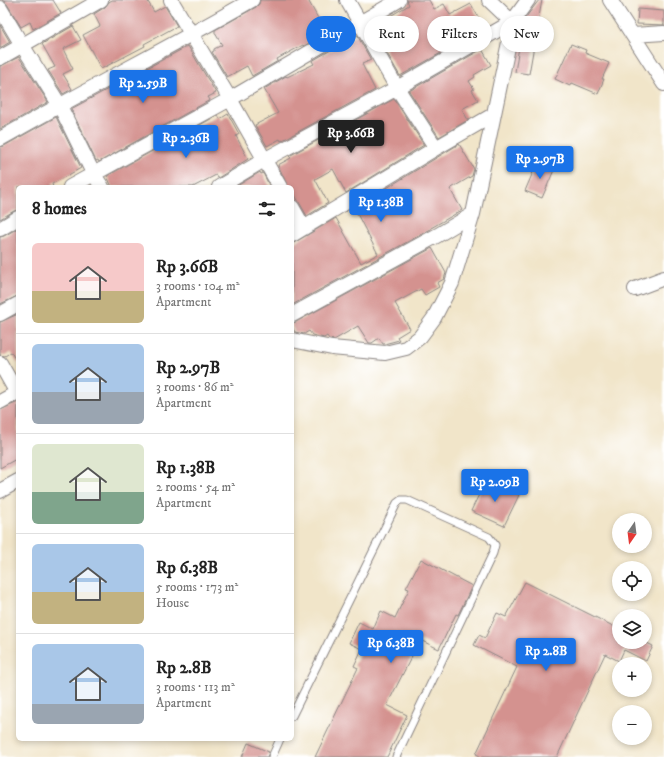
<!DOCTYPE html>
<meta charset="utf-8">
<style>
:root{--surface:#fff;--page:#f2f2f2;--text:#222;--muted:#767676;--line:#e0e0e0;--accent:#1a73e8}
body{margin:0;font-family:"IM FELL DW Pica",serif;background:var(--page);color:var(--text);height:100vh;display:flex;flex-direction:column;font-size:15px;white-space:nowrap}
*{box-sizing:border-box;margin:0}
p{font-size:13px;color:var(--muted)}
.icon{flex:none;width:22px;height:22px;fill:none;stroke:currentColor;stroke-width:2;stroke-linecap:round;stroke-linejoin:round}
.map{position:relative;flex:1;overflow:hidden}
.sheet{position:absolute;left:16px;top:185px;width:278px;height:556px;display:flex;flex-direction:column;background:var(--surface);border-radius:6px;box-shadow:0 2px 6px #0003}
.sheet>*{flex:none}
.banner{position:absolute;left:306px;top:16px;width:298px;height:36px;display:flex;gap:8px}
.needle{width:26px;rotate:194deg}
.fabs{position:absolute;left:612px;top:513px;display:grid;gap:8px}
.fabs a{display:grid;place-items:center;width:40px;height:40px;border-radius:50%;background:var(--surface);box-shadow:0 2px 6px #0003;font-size:20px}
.price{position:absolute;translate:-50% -34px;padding:0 9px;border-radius:4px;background:var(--accent);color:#fff;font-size:13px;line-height:26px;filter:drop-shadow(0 1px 2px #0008)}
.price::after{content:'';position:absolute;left:50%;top:24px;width:12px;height:9px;margin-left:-6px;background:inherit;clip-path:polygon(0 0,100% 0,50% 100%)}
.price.on{background:#222;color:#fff}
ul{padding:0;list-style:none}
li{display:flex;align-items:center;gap:12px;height:100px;padding:0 16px}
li+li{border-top:1px solid var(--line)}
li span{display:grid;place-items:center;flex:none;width:112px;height:80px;border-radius:6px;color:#555}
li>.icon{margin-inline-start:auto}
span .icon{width:48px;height:48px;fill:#fffc;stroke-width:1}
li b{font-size:17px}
h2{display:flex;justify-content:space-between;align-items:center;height:48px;padding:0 16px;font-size:17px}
.tag{padding:0 14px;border-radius:18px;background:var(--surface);box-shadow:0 2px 6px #0003;font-size:14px;line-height:36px}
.tag.on{background:var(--accent);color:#fff}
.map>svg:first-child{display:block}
.building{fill:#d4928f}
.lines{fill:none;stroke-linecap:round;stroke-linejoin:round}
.service-casing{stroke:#8a8482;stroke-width:9}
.minor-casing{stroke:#8a8482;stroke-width:16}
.service{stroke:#fff;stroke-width:7}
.minor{stroke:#fff;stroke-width:14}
</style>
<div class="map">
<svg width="664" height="757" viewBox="0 0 664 757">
<rect width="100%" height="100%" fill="#fff"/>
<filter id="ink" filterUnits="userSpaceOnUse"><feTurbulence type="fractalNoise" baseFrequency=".025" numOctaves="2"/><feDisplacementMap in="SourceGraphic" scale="8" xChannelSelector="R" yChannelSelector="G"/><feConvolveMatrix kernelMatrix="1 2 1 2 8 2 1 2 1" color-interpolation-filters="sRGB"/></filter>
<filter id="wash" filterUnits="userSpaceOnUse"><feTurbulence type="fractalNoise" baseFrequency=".012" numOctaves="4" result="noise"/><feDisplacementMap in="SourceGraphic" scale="16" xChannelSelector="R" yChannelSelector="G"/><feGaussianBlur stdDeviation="0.9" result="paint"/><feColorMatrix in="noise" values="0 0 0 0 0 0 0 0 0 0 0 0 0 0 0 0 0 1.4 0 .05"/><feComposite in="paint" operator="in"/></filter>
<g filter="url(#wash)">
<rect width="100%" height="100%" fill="#f1e5c9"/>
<g id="blocks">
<path class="building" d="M2,0H53L61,13L33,29L30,22L21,27L7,4Z
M112,0H147L154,12L165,6L177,26L144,44L145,46L101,69L83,35L100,26L94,14L105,7L109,2Z
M260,0H308L326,33L304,46L303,45L277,59L278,61L252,76L247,66L227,77L212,52L214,51V49L222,45L215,33V30L256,7L259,4Z
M407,0H429L434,9L444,4L450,15L471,4L484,27L472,33L473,35L400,76L380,41L388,36L380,22L409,5Z
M539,0H542L529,74L515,72L523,21Z
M638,9L664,11V25L637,24Z
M0,25L10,42L0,48Z
M73,26L81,40L63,49L73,69L63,74L72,89L63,94L48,70L55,67L42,44Z
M357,35L371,60L362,64L375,90L281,141L280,139L267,146L255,125L278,113L264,89L286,76L287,77L314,64L312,61Z
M571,44L586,50L585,53L609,63L602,79H604L598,94L572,83L570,86L555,79Z
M188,46L216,93L208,97L210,100L99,162L98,160L96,161L71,109Z
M482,49L491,65L474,75L475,77L469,81L474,89L472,90L478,100L462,109L468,120L439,137L409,91Z
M19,57L48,102L0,129V66Z
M394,99L424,145L346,193L333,169L315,179L328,203L307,216L292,190V187H288L278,165L291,158L289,156Z
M228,114L239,134L236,136L248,159L218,178L216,175L193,187H112L107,176L218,115L220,119Z
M56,117L81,168L52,184L53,187H18V210L14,211L0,219V147L4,146Z
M459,144L474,169L472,176L450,189L462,210L431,228V229L292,305V244L336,218L361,263L378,254L354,208Z
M537,163L554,170L542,198L525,191Z
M260,172L261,174L263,173L270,187H237V186Z
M18,228V296L0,304V237L4,236Z
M432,248L446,273L444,279L437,283L439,287L425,295L421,289L395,303L410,329L397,337L399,340L384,344H383L379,338L372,343H369L358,326L334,340L329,339L327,336L324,338L312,335L309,331L304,334L295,332L292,327V323L296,322Z
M18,314V364L11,352L5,356L0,355V322Z
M18,402V458L0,468V410Z
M486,480L519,495L504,526L471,511Z
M421,559L472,586L458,615L456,614L439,649L420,640L387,705L407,715L387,757H315L358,668L354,666L362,649L349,643L359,622L373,629L381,611L395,618L409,589L406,588Z
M525,582L619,629V642H645L653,646L646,661L624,650L619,661L605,654L557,757H482L476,754L517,667L474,645L479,635L485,638L497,613L506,617Z
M248,743L269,752L267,757H242Z"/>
</g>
</g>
<g filter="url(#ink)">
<use href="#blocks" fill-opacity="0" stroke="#8a8482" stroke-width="1"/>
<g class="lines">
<defs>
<path id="service" d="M292,716L397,503L401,500H407L489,537L495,545L493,553L396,757
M272,757L280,739"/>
<path id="minor" d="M171,0L230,99L280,187
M347,0L397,88L436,148
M610,0L664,84
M0,8L22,45L59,104L93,173L102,187
M633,35L664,33
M0,58L101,0
M0,139C83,91 169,48 252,0
M70,187L230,99L399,0
M219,187L264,160L397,88L512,22L528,0
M292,207L304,228
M0,229L18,218
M292,235L436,148L493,115
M635,289L664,278
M0,314L18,304
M292,315L438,235L473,214
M292,340L332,348L385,353L406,348L420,337L434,318L452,283L473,214L512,28V22L489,0
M0,363L17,393
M0,402L18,392
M0,491L18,481"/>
</defs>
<use href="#service" class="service-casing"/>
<use href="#minor" class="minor-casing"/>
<use href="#service" class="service"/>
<use href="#minor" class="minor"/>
</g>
</g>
</svg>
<div class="fabs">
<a><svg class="needle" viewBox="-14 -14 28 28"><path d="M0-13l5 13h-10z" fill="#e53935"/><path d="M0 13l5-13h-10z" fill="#767676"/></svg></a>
<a><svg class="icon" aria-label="locate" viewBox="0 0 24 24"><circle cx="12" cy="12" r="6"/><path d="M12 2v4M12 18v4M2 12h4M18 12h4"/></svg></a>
<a><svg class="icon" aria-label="layers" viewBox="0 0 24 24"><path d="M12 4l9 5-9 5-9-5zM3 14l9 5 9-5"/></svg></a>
<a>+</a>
<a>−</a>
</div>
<b class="price" style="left:143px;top:104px">Rp 2.59B</b>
<b class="price on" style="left:351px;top:154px">Rp 3.66B</b>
<b class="price" style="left:186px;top:159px">Rp 2.36B</b>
<b class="price" style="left:540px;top:180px">Rp 2.97B</b>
<b class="price" style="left:381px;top:223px">Rp 1.38B</b>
<b class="price" style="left:495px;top:503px">Rp 2.09B</b>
<b class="price" style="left:391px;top:664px">Rp 6.38B</b>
<b class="price" style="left:546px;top:672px">Rp 2.8B</b>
<div class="banner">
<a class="tag on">Buy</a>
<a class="tag">Rent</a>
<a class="tag">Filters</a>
<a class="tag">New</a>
</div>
<section class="sheet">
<h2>8 homes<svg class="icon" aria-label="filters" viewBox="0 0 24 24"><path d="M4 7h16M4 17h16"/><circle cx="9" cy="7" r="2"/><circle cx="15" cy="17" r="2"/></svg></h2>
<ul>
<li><span style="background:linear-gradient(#f6c9c9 60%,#c2b280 0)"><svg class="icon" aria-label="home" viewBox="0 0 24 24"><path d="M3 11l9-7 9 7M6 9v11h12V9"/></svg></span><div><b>Rp 3.66B</b><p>3 rooms · 104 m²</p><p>Apartment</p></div></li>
<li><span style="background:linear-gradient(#a9c7e8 60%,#9aa5b1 0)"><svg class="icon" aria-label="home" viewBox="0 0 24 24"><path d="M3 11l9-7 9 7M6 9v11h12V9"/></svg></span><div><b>Rp 2.97B</b><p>3 rooms · 86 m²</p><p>Apartment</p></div></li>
<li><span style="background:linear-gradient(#dfe7d0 60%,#7fa58c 0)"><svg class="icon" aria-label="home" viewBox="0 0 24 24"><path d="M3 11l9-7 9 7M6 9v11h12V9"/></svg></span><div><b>Rp 1.38B</b><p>2 rooms · 54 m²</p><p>Apartment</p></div></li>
<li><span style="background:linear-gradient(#a9c7e8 60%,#c2b280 0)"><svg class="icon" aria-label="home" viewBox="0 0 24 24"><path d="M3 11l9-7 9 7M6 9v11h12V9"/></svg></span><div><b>Rp 6.38B</b><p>5 rooms · 173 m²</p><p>House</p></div></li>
<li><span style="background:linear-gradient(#a9c7e8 75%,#9aa5b1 0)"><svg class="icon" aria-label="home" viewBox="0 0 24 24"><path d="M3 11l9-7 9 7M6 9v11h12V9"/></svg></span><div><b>Rp 2.8B</b><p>3 rooms · 113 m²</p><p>Apartment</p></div></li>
</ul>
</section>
</div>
